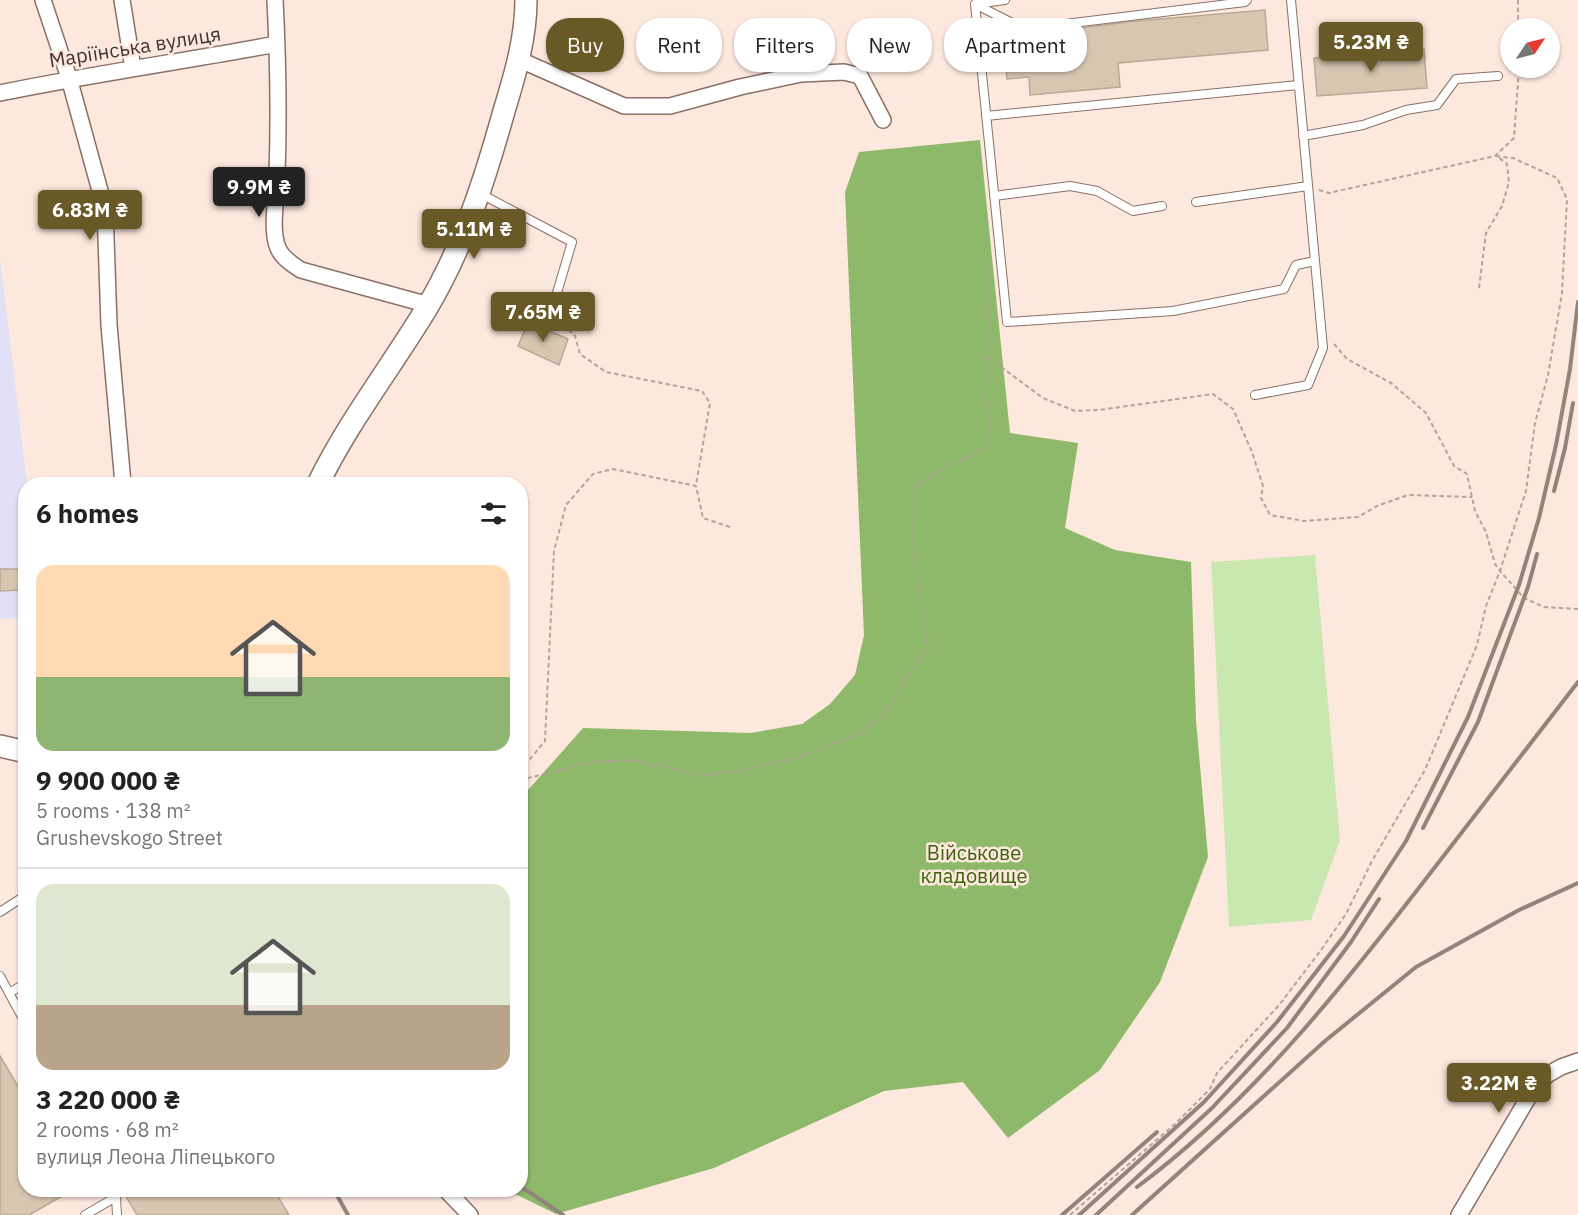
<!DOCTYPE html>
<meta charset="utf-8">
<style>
:root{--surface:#fff;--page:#f2f2f2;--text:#222;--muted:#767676;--line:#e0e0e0;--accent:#695927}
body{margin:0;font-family:"IBM Plex Sans",sans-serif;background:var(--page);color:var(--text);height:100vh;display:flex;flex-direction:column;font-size:22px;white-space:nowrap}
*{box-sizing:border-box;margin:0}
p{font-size:20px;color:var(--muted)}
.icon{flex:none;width:33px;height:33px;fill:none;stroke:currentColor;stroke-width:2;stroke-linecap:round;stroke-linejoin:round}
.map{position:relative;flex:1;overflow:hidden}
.details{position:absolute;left:18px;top:477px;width:510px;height:720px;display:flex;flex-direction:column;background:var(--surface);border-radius:24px;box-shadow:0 2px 4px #0004}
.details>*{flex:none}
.hud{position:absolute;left:546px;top:18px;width:570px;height:54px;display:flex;gap:12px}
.needle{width:39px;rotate:55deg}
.controls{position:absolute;left:1500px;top:18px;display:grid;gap:12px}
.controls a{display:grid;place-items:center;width:60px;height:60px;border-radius:50%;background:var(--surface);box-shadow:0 2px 4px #0004;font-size:30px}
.price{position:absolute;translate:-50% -51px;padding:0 14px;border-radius:6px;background:var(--accent);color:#fff;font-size:20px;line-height:39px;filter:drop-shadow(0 2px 3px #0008)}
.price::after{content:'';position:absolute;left:50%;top:36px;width:18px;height:14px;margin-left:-9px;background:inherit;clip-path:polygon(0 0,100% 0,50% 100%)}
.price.active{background:#222;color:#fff}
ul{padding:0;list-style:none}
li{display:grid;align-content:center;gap:12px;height:318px;padding:0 18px}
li+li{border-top:2px solid var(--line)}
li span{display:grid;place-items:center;height:186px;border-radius:18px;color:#555}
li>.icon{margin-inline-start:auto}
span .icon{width:108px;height:108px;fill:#fffc;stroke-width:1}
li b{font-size:26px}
h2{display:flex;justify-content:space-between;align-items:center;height:72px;padding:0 18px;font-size:26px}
.chip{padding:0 21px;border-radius:24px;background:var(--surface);box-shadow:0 2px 4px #0004;font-size:21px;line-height:54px}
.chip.active{background:var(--accent);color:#fff}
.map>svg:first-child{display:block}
.education{fill:#e2e0f6}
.green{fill:#c8e8af}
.forest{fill:#8eb86a}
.building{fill:#d8c6b1;stroke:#baa995;stroke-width:1.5}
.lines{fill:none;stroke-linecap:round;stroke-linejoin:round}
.service-casing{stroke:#897165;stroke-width:10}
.minor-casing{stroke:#897165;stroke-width:18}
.secondary-casing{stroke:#897165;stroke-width:24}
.path{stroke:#b4a39a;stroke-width:2;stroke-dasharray:4.5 3;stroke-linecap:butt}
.service{stroke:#fff;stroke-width:8}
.minor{stroke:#fff;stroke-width:15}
.secondary{stroke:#fff;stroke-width:21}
.rail{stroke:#92837b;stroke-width:4}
.labels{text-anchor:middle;stroke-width:5;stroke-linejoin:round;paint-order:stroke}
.street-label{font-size:20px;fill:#403530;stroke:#fde8dd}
.park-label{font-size:20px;fill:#3b610e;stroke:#fde8dd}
</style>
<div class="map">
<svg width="1578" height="1215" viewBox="0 0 1578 1215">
<rect width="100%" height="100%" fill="#fde8dd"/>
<path class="education" d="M0,258L27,484H26L25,619L0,618Z"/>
<path class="green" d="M1315,555L1340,840L1311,920L1229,927L1211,562Z"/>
<path class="forest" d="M980,140L1010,433L1078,443L1065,528L1115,550L1191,562L1196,720L1208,857L1160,982L1100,1070L1008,1138L963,1082L884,1091L714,1168L556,1214L507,1190H520L521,798L583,728L751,733L802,724L830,704L855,675L864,635L845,192L859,152Z"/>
<path class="building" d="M1265,10L1268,50L1118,63L1120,87L1030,95L1029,77L1007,79L1003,33L1016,32L1025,35L1136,21Z
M1424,49L1427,88L1317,96L1314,58Z
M528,322L568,339L559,365L518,346Z
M0,569H19L20,590L0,591Z
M0,1056L26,1100V1190H73L29,1215H0Z
M122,1190H274L289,1215H137Z"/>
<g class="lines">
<defs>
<path id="service" d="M1005,0L975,4L1007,322L1173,311L1284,289L1296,265L1315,261
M975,4L1024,29L1245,2L1247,0
M986,116L1298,85
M1303,136L1363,125L1406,110L1437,105L1456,79L1498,76
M481,194L572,242L551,313H517
M994,196L1070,186L1097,191L1133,211L1162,206
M1196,202L1308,186
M1255,395L1308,385L1323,348L1291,0
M0,912L26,895
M0,976L9,993
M26,983L9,993L26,1024
M113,1190L116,1197L117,1215
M85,1215L116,1197"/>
<path id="minor" d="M43,0L69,78L105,209L109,325L123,484
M122,0L133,68
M275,0C278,58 279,117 277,175C277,196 270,229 278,248C282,258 293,265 301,270L429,305
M518,59L624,106H670L740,87L801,74L844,72L860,76L883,120
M0,93C92,74 185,61 277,44
M446,1190L470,1215
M1459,1215L1531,1093L1547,1075L1561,1067L1578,1061"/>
<path id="secondary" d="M318,484C348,422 392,366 428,306C464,245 485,179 504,111C515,75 526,38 526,0
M0,746L26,752"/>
</defs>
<use href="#service" class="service-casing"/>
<use href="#minor" class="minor-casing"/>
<use href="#secondary" class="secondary-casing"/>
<path class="path" d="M1518,0V28
M1319,190L1329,193L1495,156L1514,138L1519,68
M1479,288L1486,233L1502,206L1509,182L1507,164L1498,157
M558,319L575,336L580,354L606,372L702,391L710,403L696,485
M1334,344L1347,359L1391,383L1426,413L1454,466L1467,474L1475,511L1486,532L1495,564L1500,571L1524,598L1544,607L1578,609
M989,358L1043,398L1075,411L1099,410L1213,394L1233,409L1252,452L1263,486L1261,498L1270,515L1304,521L1358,517L1377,506L1408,495L1472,497
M520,771L545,741L554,551L566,505L593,474L613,469L696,486L703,518L730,527
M520,780L593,762L629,760L666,767L698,776L736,771L797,758L864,732L888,710L905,680L928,649L912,535L916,485C938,470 962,460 986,447L991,425L985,398L990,323L986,299L987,267L990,261
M1070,1215L1175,1124L1210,1089L1217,1073L1280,1004L1321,950L1346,914L1372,861L1425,770L1477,645L1486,606L1500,571L1526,491L1535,423L1548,375L1562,293L1567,199L1557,178L1513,158L1495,156"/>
<use href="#service" class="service"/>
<use href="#minor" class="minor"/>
<use href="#secondary" class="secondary"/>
<path class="rail" d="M1554,491L1565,448L1573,403
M1423,828L1478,722L1528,587L1537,554
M520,1186L563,1215
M1137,1187C1250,1103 1340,990 1425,880C1476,814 1527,748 1578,682
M334,1190L348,1215
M1062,1215L1157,1132
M1079,1215L1204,1102L1277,1022L1344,936L1406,841L1468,717L1519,585L1539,518L1556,445L1570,369L1578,302
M1096,1215L1212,1108L1287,1028L1351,942L1379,899
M1132,1215L1325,1041L1416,967L1519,910L1578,883"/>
</g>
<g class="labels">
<g class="street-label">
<text transform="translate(135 47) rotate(-9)" y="7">Маріїнська вулиця</text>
</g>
<g class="park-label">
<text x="974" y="860">Військове<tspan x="974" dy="23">кладовище</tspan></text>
</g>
</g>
</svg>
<div class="controls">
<a><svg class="needle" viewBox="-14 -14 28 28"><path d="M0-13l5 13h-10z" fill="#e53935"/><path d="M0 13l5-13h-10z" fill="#767676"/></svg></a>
</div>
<b class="price" style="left:1371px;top:73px">5.23M ₴</b>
<b class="price active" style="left:259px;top:218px">9.9M ₴</b>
<b class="price" style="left:90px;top:241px">6.83M ₴</b>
<b class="price" style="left:474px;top:260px">5.11M ₴</b>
<b class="price" style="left:543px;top:343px">7.65M ₴</b>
<b class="price" style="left:1499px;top:1114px">3.22M ₴</b>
<div class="hud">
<a class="chip active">Buy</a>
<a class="chip">Rent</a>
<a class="chip">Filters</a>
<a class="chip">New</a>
<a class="chip">Apartment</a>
</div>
<section class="details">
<h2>6 homes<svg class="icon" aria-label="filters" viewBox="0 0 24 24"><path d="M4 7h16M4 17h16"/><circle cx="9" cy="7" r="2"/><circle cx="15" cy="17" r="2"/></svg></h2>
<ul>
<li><span style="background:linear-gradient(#ffd9b3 60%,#8fb573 0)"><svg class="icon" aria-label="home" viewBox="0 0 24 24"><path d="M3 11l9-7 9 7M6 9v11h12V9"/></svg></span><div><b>9 900 000 ₴</b><p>5 rooms · 138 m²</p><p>Grushevskogo Street</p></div></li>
<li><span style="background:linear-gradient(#dfe7d0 65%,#b9a48a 0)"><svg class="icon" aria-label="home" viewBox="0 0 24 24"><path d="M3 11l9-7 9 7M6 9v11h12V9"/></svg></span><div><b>3 220 000 ₴</b><p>2 rooms · 68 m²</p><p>вулиця Леона Ліпецького</p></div></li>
</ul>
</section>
</div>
